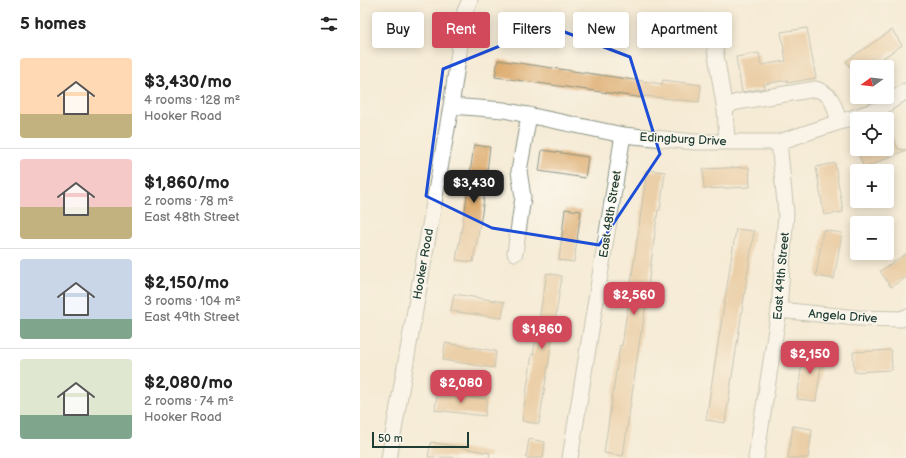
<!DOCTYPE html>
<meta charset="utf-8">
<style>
:root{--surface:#fff;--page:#f2f2f2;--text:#222;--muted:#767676;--line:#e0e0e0;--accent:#d1495b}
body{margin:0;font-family:"Balsamiq Sans",sans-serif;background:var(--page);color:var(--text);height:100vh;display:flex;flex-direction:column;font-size:15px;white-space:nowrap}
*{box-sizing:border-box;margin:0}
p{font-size:13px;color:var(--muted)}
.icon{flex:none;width:22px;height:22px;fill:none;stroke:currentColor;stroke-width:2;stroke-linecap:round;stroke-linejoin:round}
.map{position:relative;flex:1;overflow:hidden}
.drawer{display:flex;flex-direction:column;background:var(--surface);width:360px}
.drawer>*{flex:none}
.banner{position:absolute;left:12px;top:12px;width:380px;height:36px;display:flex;gap:8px}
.needle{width:26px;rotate:255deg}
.controls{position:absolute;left:490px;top:60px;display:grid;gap:8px}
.controls a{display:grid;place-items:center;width:44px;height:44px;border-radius:4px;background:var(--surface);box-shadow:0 2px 10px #0003;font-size:20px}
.scale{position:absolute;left:12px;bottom:10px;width:97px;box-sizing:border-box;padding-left:4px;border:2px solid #1f3d34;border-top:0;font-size:11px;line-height:14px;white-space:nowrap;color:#1f3d34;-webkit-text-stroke:3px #fbf7ec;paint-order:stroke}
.price{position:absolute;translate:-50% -34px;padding:0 9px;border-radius:8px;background:var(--accent);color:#fff;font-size:13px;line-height:26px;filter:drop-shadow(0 1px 2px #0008)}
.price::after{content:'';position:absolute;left:50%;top:24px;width:12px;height:9px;margin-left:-6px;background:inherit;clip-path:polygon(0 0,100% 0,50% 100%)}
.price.current{background:#222;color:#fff}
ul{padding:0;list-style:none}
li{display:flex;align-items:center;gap:12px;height:100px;padding:0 20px}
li+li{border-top:1px solid var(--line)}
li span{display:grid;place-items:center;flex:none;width:112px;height:80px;border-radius:4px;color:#555}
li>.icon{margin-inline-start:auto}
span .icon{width:48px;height:48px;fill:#fffc;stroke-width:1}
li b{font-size:17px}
h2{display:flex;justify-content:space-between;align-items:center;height:48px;padding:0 20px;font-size:17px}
.tag{padding:0 14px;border-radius:4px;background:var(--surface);box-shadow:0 2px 10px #0003;font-size:14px;line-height:36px}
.tag.current{background:var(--accent);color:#fff}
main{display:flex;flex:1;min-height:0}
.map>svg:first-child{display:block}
.building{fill:#dead71}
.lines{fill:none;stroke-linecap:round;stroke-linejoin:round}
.minor-casing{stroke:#8a9485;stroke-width:17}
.minor{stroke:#fff;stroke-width:15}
.marked{fill:none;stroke:#1d4ed8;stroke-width:3;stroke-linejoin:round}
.labels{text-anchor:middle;stroke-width:3;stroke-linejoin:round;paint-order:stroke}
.street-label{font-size:12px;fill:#1f3d34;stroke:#fbf7ec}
</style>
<main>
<section class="drawer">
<h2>5 homes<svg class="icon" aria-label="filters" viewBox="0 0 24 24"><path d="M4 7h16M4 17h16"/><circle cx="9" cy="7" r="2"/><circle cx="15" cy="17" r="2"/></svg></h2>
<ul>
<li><span style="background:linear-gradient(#ffd9b3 70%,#c2b280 0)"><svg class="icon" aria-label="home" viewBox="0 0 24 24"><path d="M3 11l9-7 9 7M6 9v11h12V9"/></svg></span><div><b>$3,430/mo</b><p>4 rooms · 128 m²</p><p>Hooker Road</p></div></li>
<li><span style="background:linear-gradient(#f6c9c9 60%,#c2b280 0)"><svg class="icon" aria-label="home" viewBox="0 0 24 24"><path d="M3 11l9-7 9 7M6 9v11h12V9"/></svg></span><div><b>$1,860/mo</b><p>2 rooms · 78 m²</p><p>East 48th Street</p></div></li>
<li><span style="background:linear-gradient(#c9d6e8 75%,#7fa58c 0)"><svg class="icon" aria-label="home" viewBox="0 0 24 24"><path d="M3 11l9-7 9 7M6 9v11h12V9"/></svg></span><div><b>$2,150/mo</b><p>3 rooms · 104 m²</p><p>East 49th Street</p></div></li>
<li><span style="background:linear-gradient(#dfe7d0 70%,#7fa58c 0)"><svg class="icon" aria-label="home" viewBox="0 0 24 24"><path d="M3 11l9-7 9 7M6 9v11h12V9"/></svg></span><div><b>$2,080/mo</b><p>2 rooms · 74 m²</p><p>Hooker Road</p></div></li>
</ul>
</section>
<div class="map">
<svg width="546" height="458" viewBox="0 0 546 458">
<rect width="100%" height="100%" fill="#fbf7ec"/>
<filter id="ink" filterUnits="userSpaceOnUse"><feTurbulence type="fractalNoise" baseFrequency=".025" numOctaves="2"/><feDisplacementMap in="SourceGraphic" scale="8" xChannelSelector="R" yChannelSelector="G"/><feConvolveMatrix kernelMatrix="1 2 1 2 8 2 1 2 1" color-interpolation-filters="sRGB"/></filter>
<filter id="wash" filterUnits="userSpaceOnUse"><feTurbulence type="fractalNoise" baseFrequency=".012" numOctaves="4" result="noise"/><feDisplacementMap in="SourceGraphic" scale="16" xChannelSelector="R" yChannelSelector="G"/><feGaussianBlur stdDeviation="0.9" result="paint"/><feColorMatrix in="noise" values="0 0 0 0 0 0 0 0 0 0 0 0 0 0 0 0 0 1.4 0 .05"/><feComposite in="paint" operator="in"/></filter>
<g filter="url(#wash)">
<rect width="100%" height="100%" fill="#f5ebd6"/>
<g id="blocks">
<path class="building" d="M447,28L456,78L428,83L427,80L404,84L405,88L382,92L376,57L399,53L401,65L426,61L421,32Z
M532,30L542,45L510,67H490L486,61Z
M138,60L302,84L303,80L341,85L339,102L284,96V98L135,77Z
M527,124L538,149L546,150L504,168L496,149H527Z
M114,145L130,147L122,213L113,262L96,260L105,210Z
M182,150L228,157L225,178L179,171Z
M475,163L483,212L464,215L456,167Z
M389,167L390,187L344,189L343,169Z
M287,170L305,172L300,210H298L282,332H281L263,456L244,453L260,345L262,346Z
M205,209L221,211L214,262L199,260Z
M376,229L394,231L365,423L346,420Z
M463,230L482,233L474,279L456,276Z
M546,254V277L531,287L520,271Z
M187,273L202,276L179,424L162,421L172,354L173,355Z
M94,294L144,302L142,318L91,311Z
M85,343L136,351L134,368L83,360Z
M444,349L463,352L456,401L437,399Z
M531,350L532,370L494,372L493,352Z
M77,393L127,399L125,416L75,410Z
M433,426L452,429L448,458H428Z
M169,439L185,442L183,458H166Z
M71,442L130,453L129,458L68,457Z"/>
</g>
</g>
<g filter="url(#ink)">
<use href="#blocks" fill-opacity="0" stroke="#8a9485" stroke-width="1"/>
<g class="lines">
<defs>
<path id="minor" d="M355,49L365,110
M91,106L144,110L263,135L335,142H419L519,109L546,91
M367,142L365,110L371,104L377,102L456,89C474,95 474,106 479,122
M155,253L163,197L159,171L169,115
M419,310L497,318L541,319L546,317
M29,458L91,106L105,11L110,0
M210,458L263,135
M396,458L419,310L426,213L419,142"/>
</defs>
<use href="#minor" class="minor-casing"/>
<use href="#minor" class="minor"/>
</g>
</g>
<path d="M0 0H546V458H0ZM189,26L270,57L300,154L239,245L132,228L66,196L83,69Z" fill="#f5ebd6" fill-opacity=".55" fill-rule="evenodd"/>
<path class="marked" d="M189,26L270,57L300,154L239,245L132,228L66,196L83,69Z"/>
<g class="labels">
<g class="street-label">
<text transform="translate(323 139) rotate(3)" y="4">Edingburg Drive</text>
<text transform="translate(250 214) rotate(-81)" y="4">East 48th Street</text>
<text transform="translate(63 264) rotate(-80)" y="4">Hooker Road</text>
<text transform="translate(421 276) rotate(-85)" y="4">East 49th Street</text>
<text transform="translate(483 316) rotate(4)" y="4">Angela Drive</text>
</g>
</g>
</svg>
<div class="controls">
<a><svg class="needle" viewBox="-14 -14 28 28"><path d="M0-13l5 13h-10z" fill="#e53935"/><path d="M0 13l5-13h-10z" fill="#767676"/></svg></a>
<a><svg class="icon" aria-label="locate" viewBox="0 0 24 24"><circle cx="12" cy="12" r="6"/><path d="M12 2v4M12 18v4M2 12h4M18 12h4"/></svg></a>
<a>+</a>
<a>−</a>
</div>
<div class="scale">50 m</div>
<b class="price current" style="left:114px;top:204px">$3,430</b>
<b class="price" style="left:274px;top:316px">$2,560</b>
<b class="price" style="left:182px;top:350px">$1,860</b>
<b class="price" style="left:450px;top:375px">$2,150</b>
<b class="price" style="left:101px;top:404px">$2,080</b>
<div class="banner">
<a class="tag">Buy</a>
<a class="tag current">Rent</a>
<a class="tag">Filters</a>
<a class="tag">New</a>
<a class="tag">Apartment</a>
</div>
</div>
</main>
